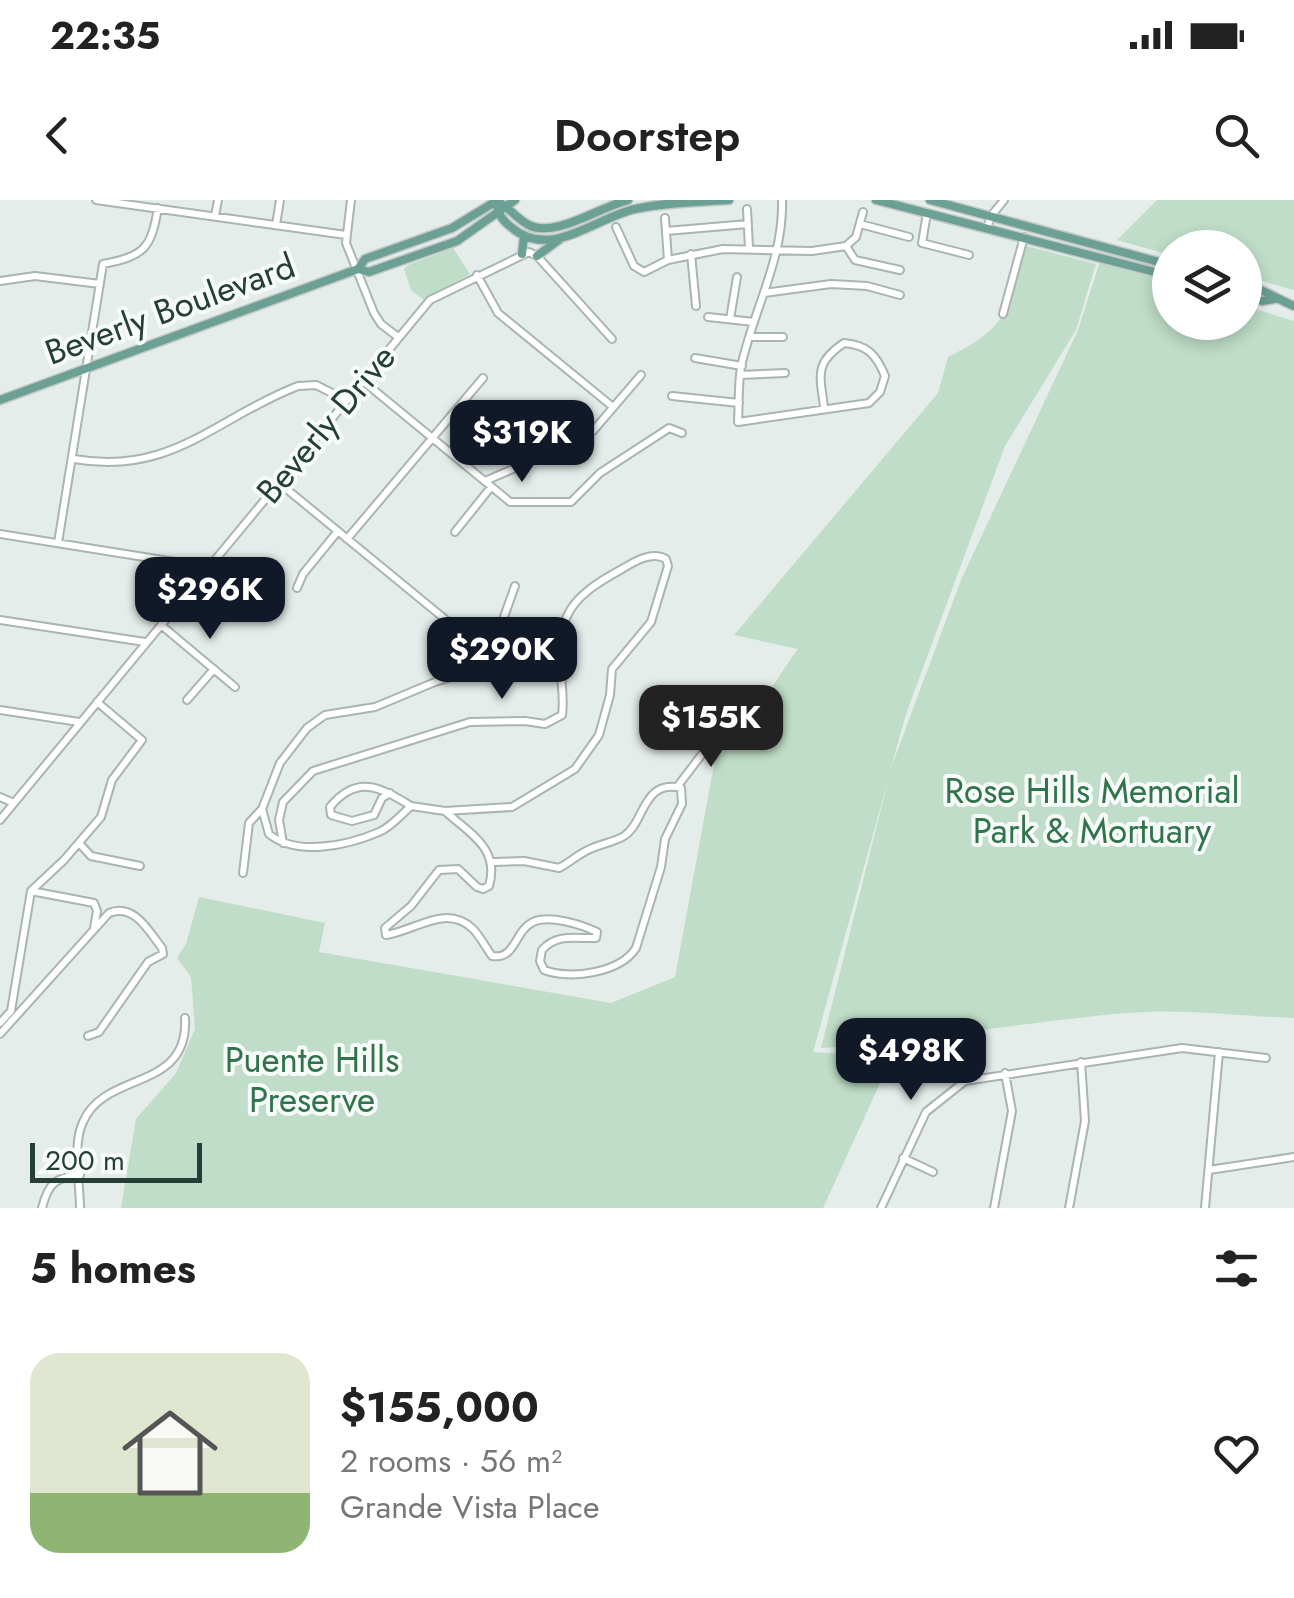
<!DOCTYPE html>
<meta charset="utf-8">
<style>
:root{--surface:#fff;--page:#f6f6f6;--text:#222;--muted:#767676;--line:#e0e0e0;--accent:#111827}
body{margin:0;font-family:Jost,sans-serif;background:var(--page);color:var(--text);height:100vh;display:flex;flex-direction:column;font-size:38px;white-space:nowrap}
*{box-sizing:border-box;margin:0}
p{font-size:32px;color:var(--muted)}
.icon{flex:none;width:55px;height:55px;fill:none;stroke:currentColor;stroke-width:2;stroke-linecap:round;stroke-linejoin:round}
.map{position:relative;height:1008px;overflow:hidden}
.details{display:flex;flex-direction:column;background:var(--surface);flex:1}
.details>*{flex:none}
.controls{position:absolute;left:1152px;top:30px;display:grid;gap:20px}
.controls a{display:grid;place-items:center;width:110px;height:110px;border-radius:50%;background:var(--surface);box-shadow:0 5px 15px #0003;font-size:50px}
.scale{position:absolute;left:30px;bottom:25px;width:172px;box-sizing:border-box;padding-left:10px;border:5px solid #253f38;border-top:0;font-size:28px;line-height:35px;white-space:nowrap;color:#253f38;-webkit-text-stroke:8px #f6faf8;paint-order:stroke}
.price{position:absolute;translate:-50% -85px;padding:0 22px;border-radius:20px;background:var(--accent);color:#fff;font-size:32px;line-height:65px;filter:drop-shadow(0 2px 5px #0008)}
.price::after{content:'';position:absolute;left:50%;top:60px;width:30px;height:22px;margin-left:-15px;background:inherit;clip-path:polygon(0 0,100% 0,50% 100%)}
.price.on{background:#222;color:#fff}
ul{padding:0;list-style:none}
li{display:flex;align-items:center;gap:30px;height:250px;padding:0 30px}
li+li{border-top:2px solid var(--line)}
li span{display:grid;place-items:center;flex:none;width:280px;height:200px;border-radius:30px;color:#555}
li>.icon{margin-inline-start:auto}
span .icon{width:120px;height:120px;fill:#fffc;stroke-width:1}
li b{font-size:42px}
h2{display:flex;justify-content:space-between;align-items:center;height:120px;padding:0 30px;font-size:42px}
.status{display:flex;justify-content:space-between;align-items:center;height:70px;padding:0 50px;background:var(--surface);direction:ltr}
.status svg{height:28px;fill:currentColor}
header{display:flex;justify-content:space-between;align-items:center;height:130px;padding:0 30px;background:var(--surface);font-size:45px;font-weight:600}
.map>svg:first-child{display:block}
.green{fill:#bfddc8}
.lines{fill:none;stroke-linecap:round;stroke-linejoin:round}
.minor-casing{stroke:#a8b5b1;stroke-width:10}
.major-casing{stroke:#c2c9c7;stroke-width:11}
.minor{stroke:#fff;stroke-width:6}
.major{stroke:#6ca094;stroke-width:8}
.labels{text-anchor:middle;stroke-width:8;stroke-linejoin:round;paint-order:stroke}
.street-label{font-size:35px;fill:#253f38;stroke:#f6faf8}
.park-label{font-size:35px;fill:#31744c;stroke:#f6faf8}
</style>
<div class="status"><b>22:35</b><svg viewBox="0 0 49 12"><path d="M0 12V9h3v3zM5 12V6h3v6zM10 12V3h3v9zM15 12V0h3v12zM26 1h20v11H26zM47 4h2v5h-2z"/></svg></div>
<header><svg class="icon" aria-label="back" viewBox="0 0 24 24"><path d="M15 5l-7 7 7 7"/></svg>Doorstep<svg class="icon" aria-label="search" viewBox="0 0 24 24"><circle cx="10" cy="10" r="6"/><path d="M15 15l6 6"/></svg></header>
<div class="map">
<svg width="1294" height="1008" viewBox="0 0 1294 1008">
<rect width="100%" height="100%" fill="#e5edea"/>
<path class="green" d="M1157,0H1294V90L1245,76V48H1170V55L1117,40Z
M1026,46L1096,64L1076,130L1005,246L906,514L891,568L961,380L1078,130L1100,61L1170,83V122H1245V106L1294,121V818C1238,816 1182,808 1126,813C1024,822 923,841 821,848L890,573L813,852L892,857L823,1008H121L136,919L176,873L195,829L191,777L177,758L186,744L199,697L325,723L319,752L611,803L675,777L715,559C748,528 771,486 798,449L734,435L938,193L948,157C1010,127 1009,108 1026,46Z
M453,48L470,74L423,99L411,90L404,69L408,65Z"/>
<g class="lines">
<defs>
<path id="minor" d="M96,0L346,35
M351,0L346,43L374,113L381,124L398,137
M782,0C784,58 753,111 741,167C738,185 739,204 738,222L869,203L880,192L885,176C876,154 867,145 844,143C814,163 820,175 824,207
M747,9L749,48
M927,13L922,43L969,55
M215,16L218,0
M665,18L668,60
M860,24L909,37
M276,25L280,0
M616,27L634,66L644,72L668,60L723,49L812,51L846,46
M987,28L991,16L1004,0
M666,31L748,24
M846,46L855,60L900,70
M846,46L856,37L863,12
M691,54L696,106
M477,75L498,113L613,207
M0,81L35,76L100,84
M764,93L831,84L867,86L900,95
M1003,114L1024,37
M708,117L754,122
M730,119L737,77
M750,137H783
M695,158L742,166
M740,175L785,173
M363,181L510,302H571L600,273L660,234L669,228L682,233
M672,196L739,203
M593,231L641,175
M74,259C172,276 215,218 298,186L316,185L346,200
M485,281L529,262L553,235
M278,282L490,456
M455,332L491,287
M0,334L194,365L206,370
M347,339L483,178
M58,343L103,64C145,56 151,48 158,8
M297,388L303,374L338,331
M0,420L145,442
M161,425L235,487
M187,500L214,469
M0,510L79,522
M677,587L709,545L714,533
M390,593L382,598L374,615L352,621L331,615L330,607C357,574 380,587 411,606
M0,597L14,603
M262,609L269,634C297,657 349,645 379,632C391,627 402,614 411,606L445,611L512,607L575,569L599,535L610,495L612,469L651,422L668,366L666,359C652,351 635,361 622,369C571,397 556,414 561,475C562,490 564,500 562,515L545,524L525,521L470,522L313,571L283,602L279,620L283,643
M445,611C470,634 500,648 489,686L483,689L477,687L458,669L439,670L411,706L385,728L386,735C415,731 446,703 473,729C480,736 486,748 492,756C516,760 514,731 533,722C549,714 582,725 597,732L596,738C576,739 557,733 542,750L540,761L544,770C570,780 620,773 636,748L661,667L665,639L682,604L681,588C642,579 645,623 624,636C613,643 598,644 586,651C576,656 569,663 559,668L524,661L494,662
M0,620L430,100L529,52L537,56L612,139
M79,643L91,656L140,666
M243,673L249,623L262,609L280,563L307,528L325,515L375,507L435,482L481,468L490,456L515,386
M31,691L94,703L97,711L94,728
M0,823L11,811L31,691L64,660L101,617L112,580L142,540L97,502
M0,834L109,713C134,703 148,730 162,748L163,754L148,762L99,832L88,836
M903,958L933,972
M1209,970L1294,957
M42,1008C48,984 55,977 80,975
M80,1008C80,983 72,945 83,922C105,870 189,892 185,818
M881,1008L926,912L965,881L1182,848L1266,858
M994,1008L1012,911L1005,873
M1069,1008L1085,921L1081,862
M1205,1008L1219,852"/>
<path id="major" d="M495,0C509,7 515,17 527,24C553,40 599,7 628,0
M876,0L1170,76
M930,0L1170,65
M496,1C498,14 501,19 511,27C550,61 595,18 635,9C666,2 698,2 729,0
M522,54L524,36
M537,56L560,39
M358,69L365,59L452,28L498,0
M1245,84C1263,89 1277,99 1294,106
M1245,96L1262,101L1275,99
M0,200L358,69L369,72L457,41L515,0"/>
</defs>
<use href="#minor" class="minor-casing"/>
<use href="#major" class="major-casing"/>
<use href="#minor" class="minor"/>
<use href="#major" class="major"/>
</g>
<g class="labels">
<g class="street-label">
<text transform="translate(170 109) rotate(-20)" y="12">Beverly Boulevard</text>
<text transform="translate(326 224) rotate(-50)" y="12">Beverly Drive</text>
</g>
<g class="park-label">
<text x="1092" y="603">Rose Hills Memorial<tspan x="1092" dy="40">Park &amp; Mortuary</tspan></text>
<text x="312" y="872">Puente Hills<tspan x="312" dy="40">Preserve</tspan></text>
</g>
</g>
</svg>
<div class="controls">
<a><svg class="icon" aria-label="layers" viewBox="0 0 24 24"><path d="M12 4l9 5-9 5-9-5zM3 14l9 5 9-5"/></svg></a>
</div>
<div class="scale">200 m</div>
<b class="price" style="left:522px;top:285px">$319K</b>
<b class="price" style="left:210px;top:442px">$296K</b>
<b class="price" style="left:502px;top:502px">$290K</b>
<b class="price on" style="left:711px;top:570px">$155K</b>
<b class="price" style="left:911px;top:903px">$498K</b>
</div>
<section class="details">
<h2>5 homes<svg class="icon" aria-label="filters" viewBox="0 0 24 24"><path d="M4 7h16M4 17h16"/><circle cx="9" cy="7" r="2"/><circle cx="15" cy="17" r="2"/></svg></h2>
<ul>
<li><span style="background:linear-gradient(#dfe7d0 70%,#8fb573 0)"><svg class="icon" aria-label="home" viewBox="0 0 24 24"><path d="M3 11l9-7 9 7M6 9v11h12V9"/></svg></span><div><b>$155,000</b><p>2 rooms · 56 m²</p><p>Grande Vista Place</p></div><svg class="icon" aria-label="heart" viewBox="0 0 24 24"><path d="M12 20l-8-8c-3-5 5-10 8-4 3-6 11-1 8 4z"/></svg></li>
</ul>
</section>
